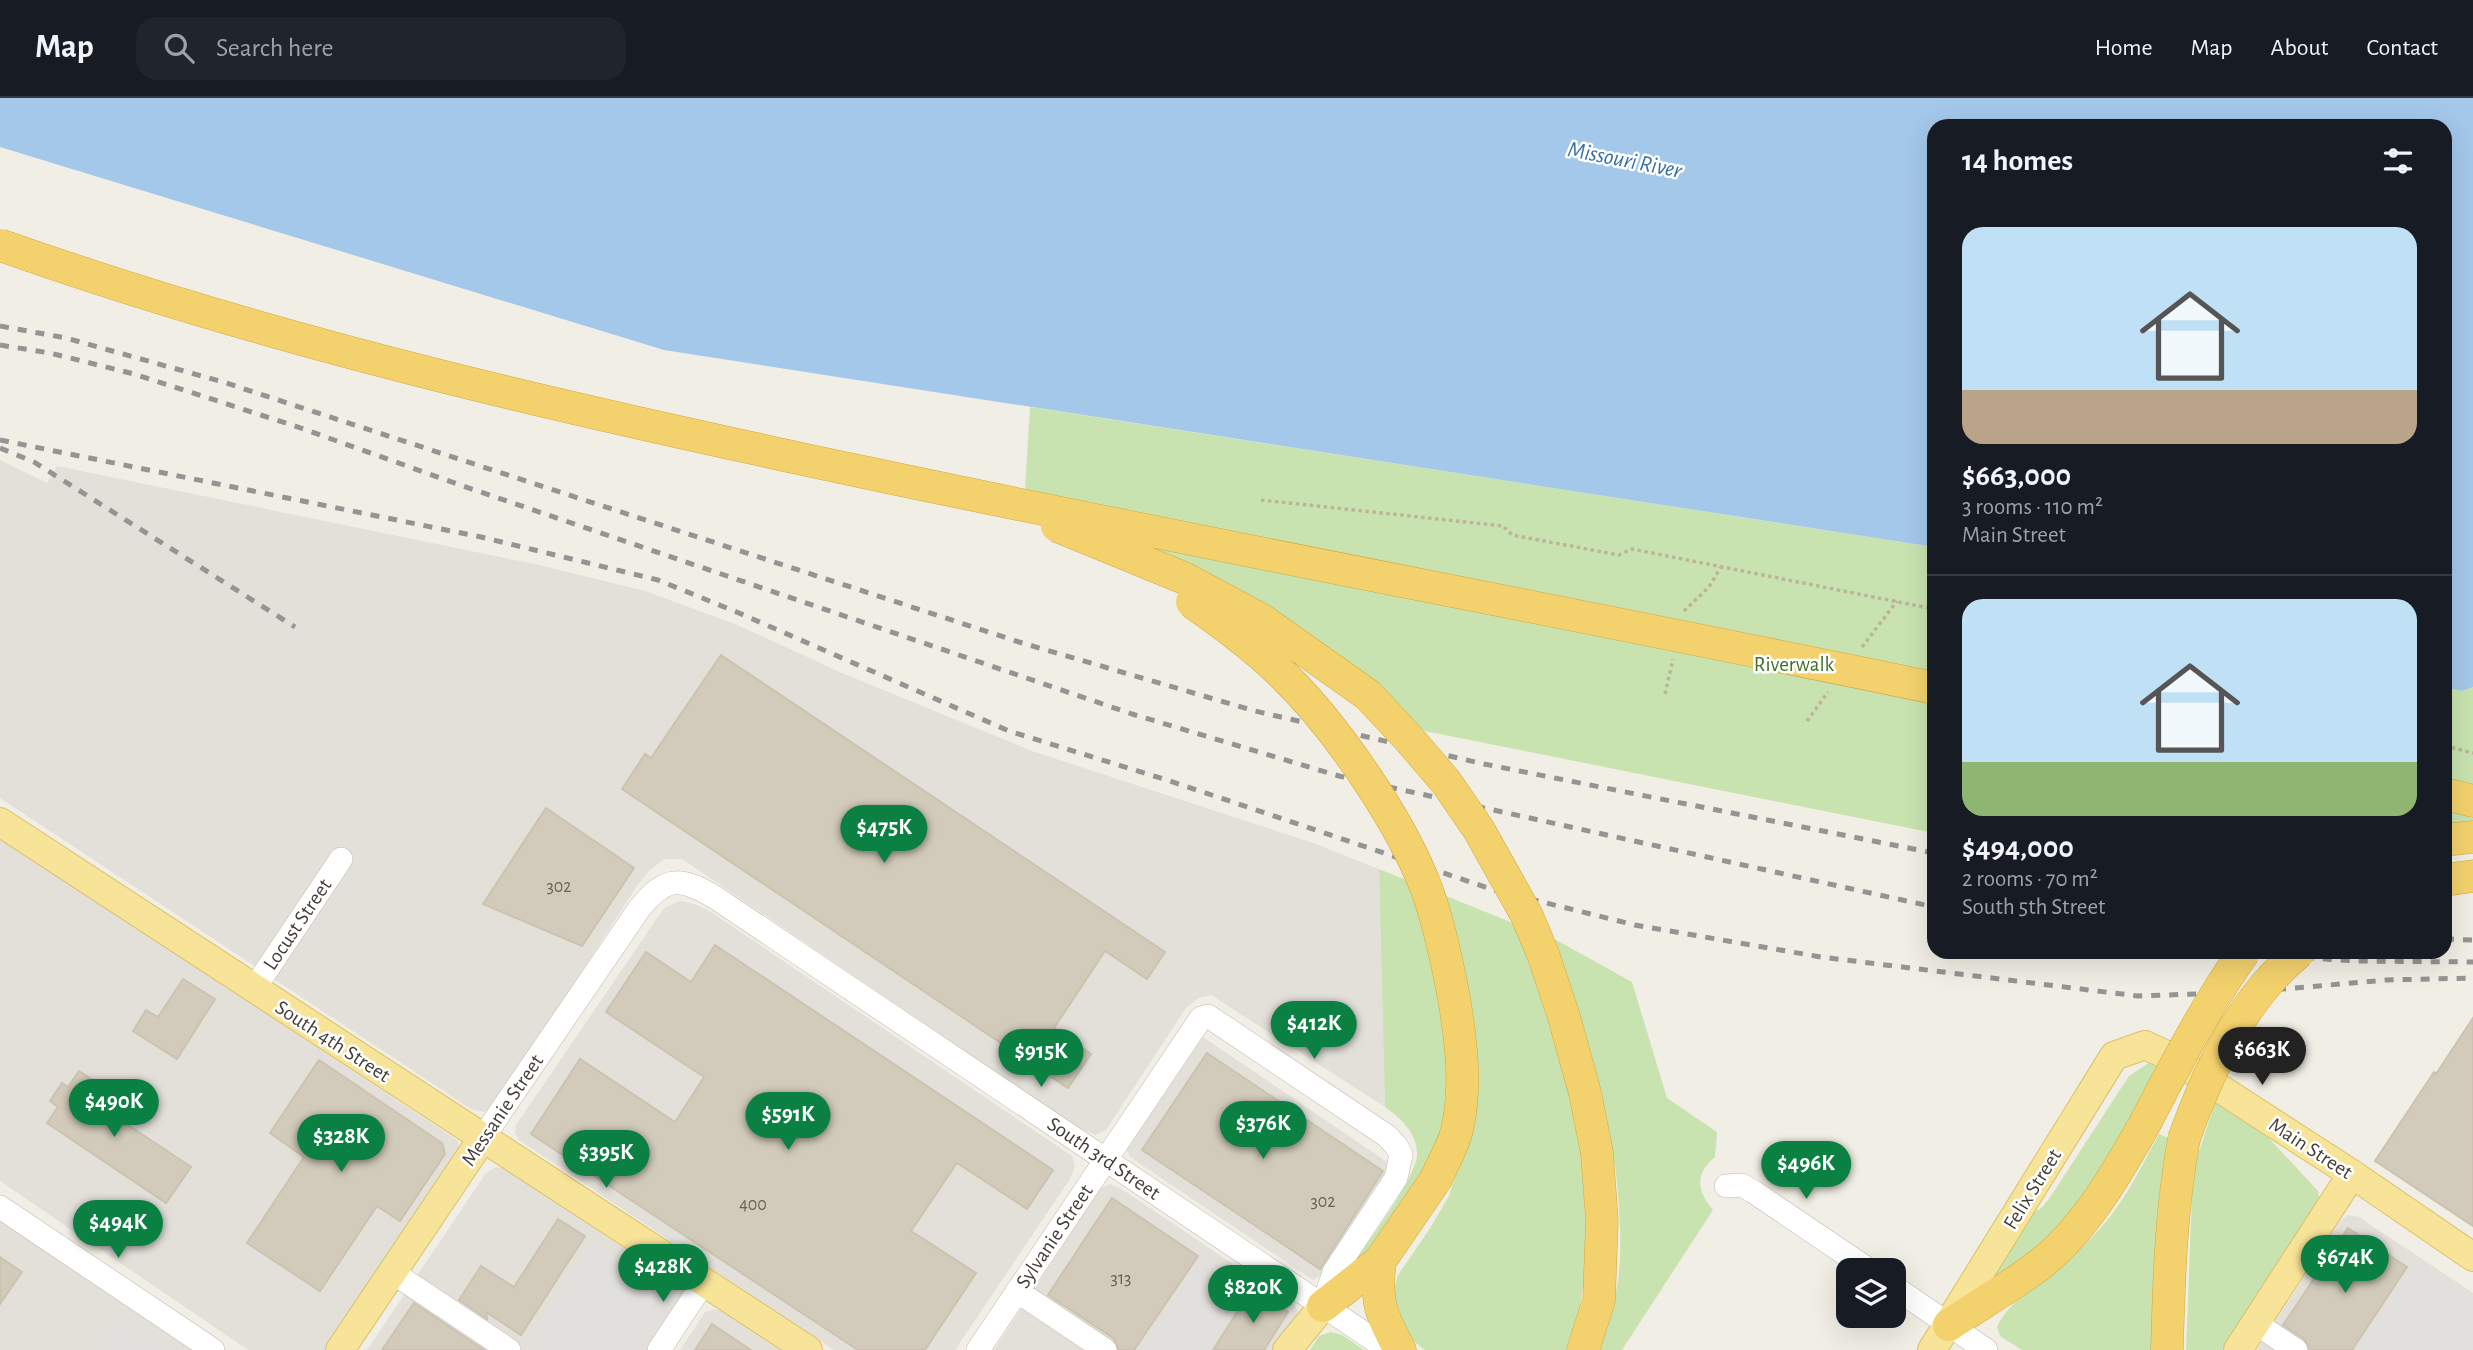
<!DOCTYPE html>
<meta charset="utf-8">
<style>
:root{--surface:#171b24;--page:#20242c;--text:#f1f3f6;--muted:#9ea1a6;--line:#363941;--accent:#0b8043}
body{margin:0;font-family:"Alegreya Sans",sans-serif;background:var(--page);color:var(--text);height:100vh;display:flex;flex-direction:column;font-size:26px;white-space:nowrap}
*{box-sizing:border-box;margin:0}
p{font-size:23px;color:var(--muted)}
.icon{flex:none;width:38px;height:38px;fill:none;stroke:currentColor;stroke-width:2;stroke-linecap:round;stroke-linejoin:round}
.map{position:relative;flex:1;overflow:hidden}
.sheet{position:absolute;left:1927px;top:21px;width:525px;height:840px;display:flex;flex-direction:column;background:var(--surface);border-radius:21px;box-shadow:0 7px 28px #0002}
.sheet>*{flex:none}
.buttons{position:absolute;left:1836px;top:1160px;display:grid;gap:14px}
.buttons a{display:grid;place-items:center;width:70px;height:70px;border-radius:14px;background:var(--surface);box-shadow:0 7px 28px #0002;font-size:35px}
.price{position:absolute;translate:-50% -60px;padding:0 16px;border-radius:24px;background:var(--accent);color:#fff;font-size:23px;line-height:46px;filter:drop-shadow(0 2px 4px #0008)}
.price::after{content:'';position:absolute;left:50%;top:42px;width:21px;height:16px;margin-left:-10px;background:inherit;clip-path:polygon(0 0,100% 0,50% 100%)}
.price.active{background:#222;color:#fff}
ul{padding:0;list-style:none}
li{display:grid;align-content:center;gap:14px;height:371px;padding:0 35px}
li+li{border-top:2px solid var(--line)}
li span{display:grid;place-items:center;height:217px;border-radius:21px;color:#555}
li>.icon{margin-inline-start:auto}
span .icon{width:126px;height:126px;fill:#fffc;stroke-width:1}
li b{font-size:30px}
h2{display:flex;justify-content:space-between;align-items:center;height:84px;padding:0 35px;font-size:30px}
header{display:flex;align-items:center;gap:42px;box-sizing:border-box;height:98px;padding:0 35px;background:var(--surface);border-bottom:2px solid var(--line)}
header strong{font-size:33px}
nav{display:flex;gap:38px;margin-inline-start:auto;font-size:24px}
.search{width:490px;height:63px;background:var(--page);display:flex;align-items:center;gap:18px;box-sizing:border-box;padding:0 24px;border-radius:21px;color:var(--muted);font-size:26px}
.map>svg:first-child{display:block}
.industrial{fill:#e3e0da}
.green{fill:#c8e3b0}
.parking{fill:#e2e0dd}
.water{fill:#a4c8ea}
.building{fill:#d2cbbb;stroke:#ccc3af;stroke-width:2}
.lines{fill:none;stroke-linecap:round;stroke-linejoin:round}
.minor-casing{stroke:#bfb9ab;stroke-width:24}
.major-casing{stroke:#dac269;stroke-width:30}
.highway-casing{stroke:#d1a83e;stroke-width:33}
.path{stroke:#bcb39a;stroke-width:3.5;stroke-dasharray:3.5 3.5;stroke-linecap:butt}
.minor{stroke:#fff;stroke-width:23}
.major{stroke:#f7e498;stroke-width:28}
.highway{stroke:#f3d26d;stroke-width:32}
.rail{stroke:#949494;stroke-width:5;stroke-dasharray:9 9;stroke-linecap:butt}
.highway-bridge-casing{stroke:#d1a83e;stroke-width:33;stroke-linecap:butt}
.highway-bridge{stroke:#f3d26d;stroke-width:32}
.labels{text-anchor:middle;stroke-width:5;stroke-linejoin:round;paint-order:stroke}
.number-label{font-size:18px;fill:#676156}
.park-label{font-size:21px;fill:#41702d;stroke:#fff}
.street-label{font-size:21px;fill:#433e35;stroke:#fff}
.water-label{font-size:23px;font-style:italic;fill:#366ea6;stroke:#fff}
</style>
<header>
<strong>Map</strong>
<div class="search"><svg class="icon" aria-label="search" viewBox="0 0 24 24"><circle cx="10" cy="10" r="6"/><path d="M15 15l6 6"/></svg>Search here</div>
<nav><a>Home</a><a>Map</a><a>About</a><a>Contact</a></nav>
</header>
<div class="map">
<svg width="2473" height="1252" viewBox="0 0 2473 1252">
<rect width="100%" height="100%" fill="#f1eee5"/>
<path class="industrial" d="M0,362L47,385L57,368L539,467L645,493L735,526L842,575L1032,653L1313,745L1379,771L1385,1009L1211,897L1199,900L1186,910L1106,1032L1095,1037L1079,1030L682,761H664L649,773L637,788L492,1012L483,1014L471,1011L0,700Z
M0,739L457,1042L460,1050L327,1252H248L0,1083Z
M680,803L695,806L711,814L1072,1058L1075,1068L1070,1081L955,1252H834L519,1042L515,1035L516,1027L664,810Z
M1203,939L1393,1068L1321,1177L1313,1182L1130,1059L1127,1052Z
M496,1069L505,1071L682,1189L686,1198L651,1252H367L486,1075Z
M1110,1086L1120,1090L1294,1207L1298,1213L1294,1223L1275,1252H994L1101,1090Z
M2348,1117L2359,1119L2473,1195V1252H2257L2340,1123Z
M0,1122L198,1252H0Z
M714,1211L724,1214L781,1252H680L705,1214Z"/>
<path class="green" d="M1030,309L1934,449V735L1425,633L1369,585L1025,392Z
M2445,589L2462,593L2473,589V736L2445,740Z
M1379,771L1558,843L1632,884L1667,1000L1717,1034L1715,1059C1694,1077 1697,1092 1713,1112L1622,1252H1598C1606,1229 1614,1207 1618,1183C1623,1144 1619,1105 1615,1066L1583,1071L1587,1165L1578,1220L1568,1252H1425L1401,1233L1393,1194L1398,1177L1429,1132L1449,1098L1461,1060L1340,1184C1358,1158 1415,1084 1417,1057C1418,1036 1400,1019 1385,1009Z
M2150,964L2166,968L2114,1062L2048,1143L1964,1211L2024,1119L2040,1111L2049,1101L2129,978Z
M2217,1000L2254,1024L2318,1093L2319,1102L2222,1252H2186L2193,1071Z
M2159,1036L2175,1043L2157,1252H2022L2000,1238L1997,1229C2010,1201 2036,1189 2059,1170C2070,1161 2081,1151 2091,1140C2122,1110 2139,1073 2159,1036Z
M1331,1234L1342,1237L1364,1252H1310L1319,1238Z"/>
<path class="parking" d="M592,1144L674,1199L639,1252H543L528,1242Z
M1203,1159L1252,1191L1213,1252H1143Z
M2418,1162L2473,1199V1252H2359Z
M119,1221L165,1252H98Z"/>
<path class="water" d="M0,0H2473V589L2462,593L2445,589V28H1934V449L664,252L0,49Z"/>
<path class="building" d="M721,557L1165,854L1147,881L1105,853L1054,930L1091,956L1068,990L622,691L645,656L651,660Z
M546,710L634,770L582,848L483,806Z
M715,847L1053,1072L1027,1111L957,1065L911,1133L976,1175L925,1252H858L531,1036L580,961L675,1024L704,979L606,914L646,854L691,884Z
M183,881L215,901L177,961L133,933L146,912L158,919Z
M2473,920V1128L2375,1063L2434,974L2436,976Z
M1207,955L1383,1073L1320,1171L1142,1052Z
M319,962L442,1045L445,1056L400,1123L377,1108L320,1193L247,1145L304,1059L270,1035Z
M79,973L108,992L98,1007L191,1069L166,1105L47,1025L58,1009L50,1003L62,985L68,989Z
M1112,1100L1198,1158L1134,1252H1119L1113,1240L1048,1197Z
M558,1121L585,1138L521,1237L486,1214L487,1221L459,1202L481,1168L514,1189Z
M2348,1130L2407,1169L2352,1252H2310L2304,1241L2283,1227Z
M0,1159L22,1174L0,1206Z
M1252,1191L1288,1214L1264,1252H1213Z
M414,1205L484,1252H382Z
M712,1226L751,1252H695Z"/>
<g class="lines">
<defs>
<path id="minor" d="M254,891L341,761
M482,1041L639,811C666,778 680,778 716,800L1389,1252
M1726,1088L1742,1087L1754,1094L1869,1172
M0,1109L213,1252
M392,1174L509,1252
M1894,1189L1986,1252
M1017,1193L1105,1252
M2255,1225L2296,1252
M659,1252L704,1184
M978,1252L1201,920L1208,918L1387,1038L1397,1049L1401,1057L1396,1080L1334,1174L1323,1208"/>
<path id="major" d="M0,724L808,1252
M340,1252L482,1041
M1287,1252L1323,1208
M1932,1252L2114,958L2145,947L2171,959L2352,1076L2473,1159
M2238,1252L2352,1076"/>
<path id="highway" d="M2445,696L2473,703
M2445,742L2473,739
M2445,782L2473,778
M1380,1163C1375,1204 1381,1217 1400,1252
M1323,1208L1380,1163L1436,1081
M1949,1227C1980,1206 2014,1187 2043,1164C2086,1129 2115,1078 2142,1031
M1583,1252L1599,1202L1602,1123L1597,1055
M2167,1252C2169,1181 2171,1110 2184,1041"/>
</defs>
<use href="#minor" class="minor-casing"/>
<use href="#major" class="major-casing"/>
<use href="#highway" class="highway-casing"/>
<path class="path" d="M1261,402L1503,428L1512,437L1619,457L1632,451L1934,511
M1684,513L1709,489L1721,469
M1862,549L1897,503
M1665,596L1673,561
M1807,623L1828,594
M2445,648L2473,655"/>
<use href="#minor" class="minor"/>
<use href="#major" class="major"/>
<use href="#highway" class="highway"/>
<path class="rail" d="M0,228L66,240L223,284L1019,544L1255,613L1484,666L1934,755
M0,247L50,255L134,276L295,328L460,387L1132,616L1339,678L1934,809
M0,342L481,439L658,482L739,515L1009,633L1170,683L1494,792L1635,827L1821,859L2138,898L2250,894L2386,882L2473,880
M0,350L34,364L295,529
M2445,841L2473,842
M2215,854L2357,863L2473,864"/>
<defs>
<path id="highway-bridge" d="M0,147C282,247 575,313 868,375C1222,450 1579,516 1934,590
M1057,428L1184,480L1262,522L1368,597L1410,642L1446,684L1479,732L1527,818L1543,856L1564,919L1585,995L1597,1055
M1192,504C1222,525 1252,547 1279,573C1334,625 1400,721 1427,792C1439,826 1447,863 1454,900C1461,942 1467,989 1457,1032C1453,1048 1443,1065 1436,1081
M2142,1031C2174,970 2205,909 2244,854
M2184,1041C2208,973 2242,901 2299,854"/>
</defs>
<use href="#highway-bridge" class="highway-bridge-casing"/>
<use href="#highway-bridge" class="highway-bridge"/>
</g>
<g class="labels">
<g class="number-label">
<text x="559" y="794">302</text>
<text x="1323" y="1109">302</text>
<text x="753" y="1112">400</text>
<text x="1121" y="1186">313</text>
</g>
<g class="park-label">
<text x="1794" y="573">Riverwalk</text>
</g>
<g class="street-label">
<text transform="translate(297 826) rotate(-56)" y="7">Locust Street</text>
<text transform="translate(333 943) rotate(33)" y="7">South 4th Street</text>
<text transform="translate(502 1012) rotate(-56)" y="7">Messanie Street</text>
<text transform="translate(2311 1050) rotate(33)" y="7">Main Street</text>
<text transform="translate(1104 1060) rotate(34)" y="7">South 3rd Street</text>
<text transform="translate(2032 1091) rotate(-58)" y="7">Felix Street</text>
<text transform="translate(1054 1138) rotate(-56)" y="7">Sylvanie Street</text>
</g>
<g class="water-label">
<text transform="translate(1625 61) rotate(11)" y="8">Missouri River</text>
</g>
</g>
</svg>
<div class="buttons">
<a><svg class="icon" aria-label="layers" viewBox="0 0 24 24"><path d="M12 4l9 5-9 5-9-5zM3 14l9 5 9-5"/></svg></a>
</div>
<b class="price" style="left:884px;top:767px">$475K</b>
<b class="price" style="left:1314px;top:963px">$412K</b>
<b class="price active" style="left:2262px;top:989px">$663K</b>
<b class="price" style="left:1041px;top:991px">$915K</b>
<b class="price" style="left:114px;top:1041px">$490K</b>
<b class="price" style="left:788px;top:1054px">$591K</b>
<b class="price" style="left:1263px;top:1063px">$376K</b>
<b class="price" style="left:341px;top:1076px">$328K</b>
<b class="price" style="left:606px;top:1092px">$395K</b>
<b class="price" style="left:1806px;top:1103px">$496K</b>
<b class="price" style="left:118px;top:1162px">$494K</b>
<b class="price" style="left:2345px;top:1197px">$674K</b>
<b class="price" style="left:663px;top:1206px">$428K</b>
<b class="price" style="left:1253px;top:1227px">$820K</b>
<section class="sheet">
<h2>14 homes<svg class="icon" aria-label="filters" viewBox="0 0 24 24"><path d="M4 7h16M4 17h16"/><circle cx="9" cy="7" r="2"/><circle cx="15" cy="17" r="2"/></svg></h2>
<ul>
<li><span style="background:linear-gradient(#bfe0f5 75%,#b9a48a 0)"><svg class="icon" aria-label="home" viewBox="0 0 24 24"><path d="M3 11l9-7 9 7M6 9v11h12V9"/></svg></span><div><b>$663,000</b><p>3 rooms · 110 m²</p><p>Main Street</p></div></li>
<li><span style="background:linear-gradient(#bfe0f5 75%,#8fb573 0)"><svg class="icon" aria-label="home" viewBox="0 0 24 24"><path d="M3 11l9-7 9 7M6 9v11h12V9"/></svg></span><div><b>$494,000</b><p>2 rooms · 70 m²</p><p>South 5th Street</p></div></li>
</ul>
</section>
</div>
